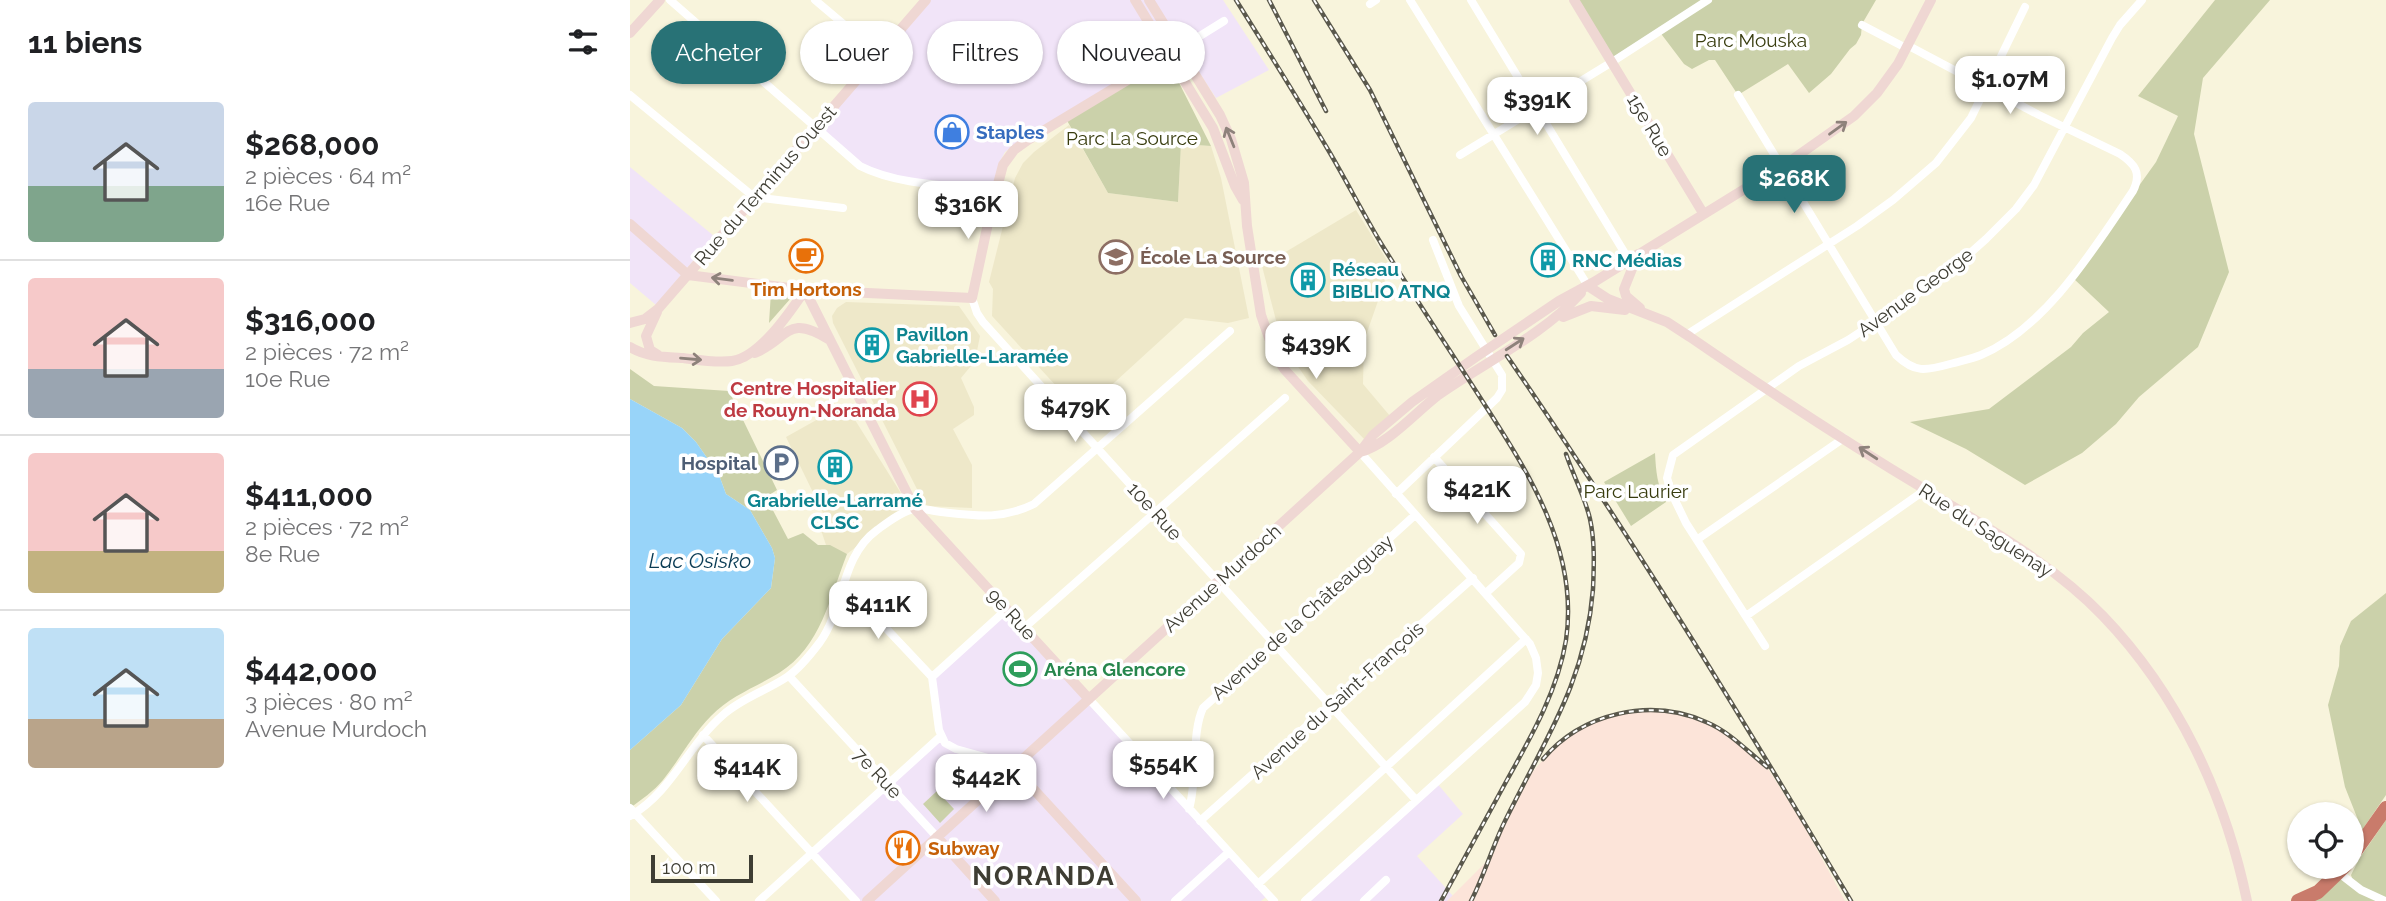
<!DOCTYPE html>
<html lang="fr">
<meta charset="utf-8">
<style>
:root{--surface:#fff;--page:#f6f6f6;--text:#202124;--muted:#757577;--line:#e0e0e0;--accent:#287276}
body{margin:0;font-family:Raleway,sans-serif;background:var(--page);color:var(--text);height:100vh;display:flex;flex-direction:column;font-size:26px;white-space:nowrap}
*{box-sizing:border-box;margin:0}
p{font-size:23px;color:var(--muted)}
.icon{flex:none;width:38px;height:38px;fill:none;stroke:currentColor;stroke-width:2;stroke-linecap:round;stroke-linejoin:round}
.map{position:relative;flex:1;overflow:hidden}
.sheet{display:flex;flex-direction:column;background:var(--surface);width:630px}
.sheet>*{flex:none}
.top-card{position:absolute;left:21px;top:21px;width:665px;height:63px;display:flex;gap:14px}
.tools{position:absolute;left:1657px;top:802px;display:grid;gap:14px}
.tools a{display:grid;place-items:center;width:77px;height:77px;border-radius:50%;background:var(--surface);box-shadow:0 2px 5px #0004;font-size:35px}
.scale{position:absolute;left:21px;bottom:18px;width:102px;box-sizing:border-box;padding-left:7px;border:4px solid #3e3d33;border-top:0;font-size:19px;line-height:24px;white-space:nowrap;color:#3e3d33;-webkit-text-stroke:5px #fff;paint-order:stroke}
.price{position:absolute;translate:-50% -60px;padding:0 16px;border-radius:14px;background:#fff;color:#222;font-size:23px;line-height:46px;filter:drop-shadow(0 2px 4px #0008)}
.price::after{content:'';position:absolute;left:50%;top:42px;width:21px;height:16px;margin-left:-10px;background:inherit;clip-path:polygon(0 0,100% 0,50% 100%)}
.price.on{background:var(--accent);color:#fff}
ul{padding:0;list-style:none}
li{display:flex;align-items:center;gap:21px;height:175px;padding:0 28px}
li+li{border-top:2px solid var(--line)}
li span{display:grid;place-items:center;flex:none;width:196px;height:140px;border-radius:7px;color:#555}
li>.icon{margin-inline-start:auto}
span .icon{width:84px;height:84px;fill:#fffc;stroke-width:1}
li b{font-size:30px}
h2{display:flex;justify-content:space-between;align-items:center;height:84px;padding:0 28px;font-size:30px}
.chip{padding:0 24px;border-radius:32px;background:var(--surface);box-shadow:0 2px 5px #0004;font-size:24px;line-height:63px}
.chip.on{background:var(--accent);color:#fff}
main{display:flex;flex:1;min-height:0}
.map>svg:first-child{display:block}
.commercial{fill:#f1e4f8}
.industrial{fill:#fce4d9}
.built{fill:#eee8c9}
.green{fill:#cbd1aa}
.water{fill:#98d4f9}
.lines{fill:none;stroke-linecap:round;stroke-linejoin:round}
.street{stroke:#fff;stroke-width:8}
.secondary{stroke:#efd7d3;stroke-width:10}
.highway{stroke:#c97b6b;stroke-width:14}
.rail-casing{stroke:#5a584c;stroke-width:4.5}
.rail{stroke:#fff;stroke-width:2;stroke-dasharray:5;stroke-linecap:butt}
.oneway{stroke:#8e827b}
.labels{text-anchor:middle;stroke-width:7;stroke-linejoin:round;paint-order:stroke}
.park-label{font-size:19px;fill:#383c0e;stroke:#fff}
.street-label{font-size:19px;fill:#3e3d33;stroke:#fff}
.shop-label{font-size:19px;font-weight:bold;fill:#366cbe;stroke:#fff;text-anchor:start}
.education-label{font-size:19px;font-weight:bold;fill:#785e54;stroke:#fff;text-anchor:start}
.culture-label{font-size:19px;font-weight:bold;fill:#0d838f;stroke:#fff;text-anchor:start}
.food-label{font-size:19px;font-weight:bold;fill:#c56008;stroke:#fff}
.health-label{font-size:19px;font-weight:bold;fill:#be3a42;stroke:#fff;text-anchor:end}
.service-label{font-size:19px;font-weight:bold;fill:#4e5e75;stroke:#fff;text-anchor:end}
.leisure-label{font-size:19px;font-weight:bold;fill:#27864d;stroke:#fff;text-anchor:start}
.water-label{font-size:21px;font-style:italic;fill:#093b54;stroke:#fff}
.district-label{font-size:26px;font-weight:bold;letter-spacing:2px;fill:#3e3d33;stroke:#fff}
</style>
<main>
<section class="sheet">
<h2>11 biens<svg class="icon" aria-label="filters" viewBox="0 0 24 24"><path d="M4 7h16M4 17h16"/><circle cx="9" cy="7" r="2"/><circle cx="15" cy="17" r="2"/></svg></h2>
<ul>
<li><span style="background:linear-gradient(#c9d6e8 60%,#7fa58c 0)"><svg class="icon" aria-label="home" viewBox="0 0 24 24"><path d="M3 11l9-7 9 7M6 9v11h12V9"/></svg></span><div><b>$268,000</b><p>2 pièces · 64 m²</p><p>16e Rue</p></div></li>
<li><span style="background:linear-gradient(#f6c9c9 65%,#9aa5b1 0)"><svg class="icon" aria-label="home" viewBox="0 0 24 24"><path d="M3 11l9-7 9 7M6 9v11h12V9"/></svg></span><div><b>$316,000</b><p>2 pièces · 72 m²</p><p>10e Rue</p></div></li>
<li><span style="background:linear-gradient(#f6c9c9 70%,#c2b280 0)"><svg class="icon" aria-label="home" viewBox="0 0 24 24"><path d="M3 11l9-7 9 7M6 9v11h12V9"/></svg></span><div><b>$411,000</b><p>2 pièces · 72 m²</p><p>8e Rue</p></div></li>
<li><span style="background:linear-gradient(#bfe0f5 65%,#b9a48a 0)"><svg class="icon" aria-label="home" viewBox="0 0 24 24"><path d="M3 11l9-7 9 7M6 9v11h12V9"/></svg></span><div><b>$442,000</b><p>3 pièces · 80 m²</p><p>Avenue Murdoch</p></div></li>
</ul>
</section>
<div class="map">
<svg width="1756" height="901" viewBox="0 0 1756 901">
<rect width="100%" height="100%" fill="#f8f4dc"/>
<path class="commercial" d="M296,0H593L639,70L586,98L550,43L389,141L375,152L369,163L366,190L246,174L184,127Z
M0,167L84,236L26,305L0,283Z
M377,609L638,895L631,901H226L182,853L311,736L302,677Z
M806,782L833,814L787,856L823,896L817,901H675Z"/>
<path class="industrial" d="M1030,711L1065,718L1087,728L1099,734L1137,767L1173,824L1215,901H817L861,857L876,819L899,776L919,753L941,733L959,723L997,712Z"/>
<path class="built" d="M439,125L478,193L548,202L551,144L581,146L591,178L619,318L598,323L555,318L451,413L362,316L363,289L359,282L385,178L393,163L404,152Z
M726,210L758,262L749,269L755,281L734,341L733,384L760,416L735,440L678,381L662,358L650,336L632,266Z
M216,302L329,306L350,336L345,361L331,378L344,407V415L323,429L342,465V508L297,506L293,501L203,323L202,316L207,308Z
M215,404L279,506L217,554L197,548L189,524L195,517L156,437Z"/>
<path class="green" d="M944,0H1246L1232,24L1231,35L1226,44L1220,49L1201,74L1179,93L1158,64L1108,95L1085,60H1079L1062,69L1054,64L1029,31L982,62Z
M1585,0H1640L1573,78L1564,134L1599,272L1568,347L1509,397L1486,424L1452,453L1395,485L1336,449L1280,422L1359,409L1441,347L1453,333L1479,312L1443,278L1526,162L1548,116L1508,96Z
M538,61L581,146L551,144L548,202L478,193L435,117Z
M141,292L157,293L161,298L139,323Z
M0,369L24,386L99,391L147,490L136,497L158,539L173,533L188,545H200L217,554C200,597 191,647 149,673C126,687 100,696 81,716C62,735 50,759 33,780C24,791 11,800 0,808V750L51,705L92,639L141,588L145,558L142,548L120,510L96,494L89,475L66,442L52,428L0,399Z
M1025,453C1026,472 1027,485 1036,502L1001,526L974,482Z
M1756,593V795L1732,830L1715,787L1698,705L1709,666L1710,646L1721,621Z
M307,791L324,809L310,823L293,804Z
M1756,820V901H1676L1709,873L1723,881L1721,875L1729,859Z"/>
<path class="water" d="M0,399L52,428L66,442L89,475L96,494L120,510L142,548L145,558L141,588L92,639L51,705L0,750Z"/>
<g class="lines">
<path class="street" d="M40,0L230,166C269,186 322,185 366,190
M185,0L249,54
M780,0L958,286
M841,0L999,260
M740,4L746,0
M1232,25L1276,48
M549,49L594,21
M0,95L124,197L213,208
M1108,95L1266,355C1285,373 1295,371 1320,364C1330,361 1341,359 1351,355C1416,328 1465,247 1503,191C1512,173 1505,164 1490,154L1409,115L1277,45
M830,155L982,62L1078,0
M342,298L347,313L353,322L786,800
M1056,335L1227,226L1263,200L1306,163L1341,118L1395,7
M804,457L891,554L889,563L856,593
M766,494L867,398L872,390V375L829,306L803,240
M1068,539L1214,438
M213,585L220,590L302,677L309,730L315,743L326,749L380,764L384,768
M1116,616L1295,490
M394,628L655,398
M1135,646L1056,523L1042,494L1037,478L1043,455L1169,366L1218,340L1273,304L1319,272L1356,239L1386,209L1404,185L1482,38L1490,25L1512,0
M159,676L307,837
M302,677L377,609
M459,699L644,901
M73,735L226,901
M0,808L86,901
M559,809C568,779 561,733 573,708L785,515
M0,816C42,792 58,745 93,715C112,698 136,691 157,677C169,669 181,654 190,642C215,607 210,557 247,530C258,522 272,511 284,509C292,508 303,511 311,512C347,516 371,520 404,504L600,331
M570,821L843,578
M1709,873L1731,890L1755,901
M628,884L896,639
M129,901L311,736
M545,901L599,852
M675,901L895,702L906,685L908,673L906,658L900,644L730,452
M734,901L756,880"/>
<path class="secondary" d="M505,0L583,128L605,186L613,200
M519,0L590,115L601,139L614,183L617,226L631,315L645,355L655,370L730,452
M944,0L1073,213
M0,33L30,0
M0,224L58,275L175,290L342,298L360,214L373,165L384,150L398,140L549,49
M1008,254L994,289L996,296L1010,308
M958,286L978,299L1037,322L1060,337C1137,390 1216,442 1296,490C1356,527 1423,564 1473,616C1548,694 1595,795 1617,901
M175,290L285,509L459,699
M27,312L16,336L20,350L28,355
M933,317L961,306L995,310
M0,323L15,319L28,309L296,0
M0,347C16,357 34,357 53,358C69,360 86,363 102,361C130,357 160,312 175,290
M125,353C160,338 156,313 200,340
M730,452C757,445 784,414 807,396C855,362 912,336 951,293
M384,768L506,901
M307,837L365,901
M237,901L730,452L743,435L782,402L846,357L929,301L964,282L1163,159L1224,116L1247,93L1268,64L1301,0"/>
<path class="highway" d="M1722,856L1756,808
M1668,901L1688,892L1715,866"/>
<defs>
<path id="rail" d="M606,0C638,51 670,102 700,153C718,184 734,215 752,245C782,293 813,340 844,388C892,463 950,545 936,640C928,690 901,737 877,780C855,821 833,861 811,901
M639,0L696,111
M684,0L740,90L831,276L865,335
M877,356C999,533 1111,716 1221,901
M913,759C952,713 1020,697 1076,722C1100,732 1117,751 1137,767
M841,901C855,874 863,844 877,817C916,738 956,680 963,589C964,566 965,542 960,519C955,497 943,475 936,454"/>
</defs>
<use href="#rail" class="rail-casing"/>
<use href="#rail" class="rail"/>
</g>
<defs><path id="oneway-shaft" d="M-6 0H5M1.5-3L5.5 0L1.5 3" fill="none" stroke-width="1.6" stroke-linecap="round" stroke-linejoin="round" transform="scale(1.75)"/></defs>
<g class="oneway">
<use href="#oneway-shaft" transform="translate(1208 128) rotate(-36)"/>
<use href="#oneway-shaft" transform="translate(600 137) rotate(-112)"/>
<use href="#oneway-shaft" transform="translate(92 279) rotate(-173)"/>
<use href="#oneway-shaft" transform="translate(885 344) rotate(-33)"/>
<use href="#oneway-shaft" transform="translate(61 359) rotate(5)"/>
<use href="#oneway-shaft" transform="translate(1238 453) rotate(-147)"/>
</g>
<defs>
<symbol id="shop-ring" viewBox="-11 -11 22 22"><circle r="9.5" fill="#fff" stroke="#3f7fe0" stroke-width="1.5"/><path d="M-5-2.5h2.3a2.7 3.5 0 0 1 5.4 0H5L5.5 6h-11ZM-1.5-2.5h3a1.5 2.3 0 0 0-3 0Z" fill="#3f7fe0"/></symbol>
<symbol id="cafe-ring" viewBox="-11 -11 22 22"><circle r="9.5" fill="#fff" stroke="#e8710a" stroke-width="1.5"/><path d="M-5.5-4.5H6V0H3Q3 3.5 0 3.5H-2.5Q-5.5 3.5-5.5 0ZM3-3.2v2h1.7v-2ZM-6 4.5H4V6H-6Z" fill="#e8710a"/></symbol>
<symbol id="school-ring" viewBox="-11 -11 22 22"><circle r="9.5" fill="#fff" stroke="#8d6e63" stroke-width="1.5"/><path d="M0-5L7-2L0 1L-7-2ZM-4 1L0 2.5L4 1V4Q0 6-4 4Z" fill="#8d6e63"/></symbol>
<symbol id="building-ring" viewBox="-11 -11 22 22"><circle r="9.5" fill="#fff" stroke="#0f9aa8" stroke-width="1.5"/><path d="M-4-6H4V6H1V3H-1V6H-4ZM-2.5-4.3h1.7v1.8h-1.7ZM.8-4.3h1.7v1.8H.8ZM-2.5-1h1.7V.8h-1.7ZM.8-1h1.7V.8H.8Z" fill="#0f9aa8"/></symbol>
<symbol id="hospital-ring" viewBox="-11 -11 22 22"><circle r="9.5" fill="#fff" stroke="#e0444e" stroke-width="1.5"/><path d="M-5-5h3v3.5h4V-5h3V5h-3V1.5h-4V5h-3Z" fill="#e0444e"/></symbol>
<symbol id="parking-ring" viewBox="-11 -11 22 22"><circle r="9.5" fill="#fff" stroke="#5c6f8a" stroke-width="1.5"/><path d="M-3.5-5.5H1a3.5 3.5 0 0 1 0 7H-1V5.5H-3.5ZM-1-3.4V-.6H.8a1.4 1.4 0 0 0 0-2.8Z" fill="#5c6f8a"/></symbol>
<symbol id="stadium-ring" viewBox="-11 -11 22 22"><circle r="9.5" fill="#fff" stroke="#2e9e5b" stroke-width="1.5"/><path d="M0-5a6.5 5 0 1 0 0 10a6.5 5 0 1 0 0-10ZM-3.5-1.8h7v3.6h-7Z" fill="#2e9e5b"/></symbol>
<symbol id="restaurant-ring" viewBox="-11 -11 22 22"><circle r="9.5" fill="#fff" stroke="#e8710a" stroke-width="1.5"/><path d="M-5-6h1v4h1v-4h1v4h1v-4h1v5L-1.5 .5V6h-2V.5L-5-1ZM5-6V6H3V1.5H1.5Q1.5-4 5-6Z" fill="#e8710a"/></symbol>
</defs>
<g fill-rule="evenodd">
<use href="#shop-ring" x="303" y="113" width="38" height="38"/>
<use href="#cafe-ring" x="157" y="237" width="38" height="38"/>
<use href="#school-ring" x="467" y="238" width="38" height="38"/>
<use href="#building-ring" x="899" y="241" width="38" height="38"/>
<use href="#building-ring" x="659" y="261" width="38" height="38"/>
<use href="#building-ring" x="223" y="326" width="38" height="38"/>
<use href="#hospital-ring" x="271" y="380" width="38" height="38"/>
<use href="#parking-ring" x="132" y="444" width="38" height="38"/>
<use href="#building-ring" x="186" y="448" width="38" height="38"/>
<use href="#stadium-ring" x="371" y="650" width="38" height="38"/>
<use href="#restaurant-ring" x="254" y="829" width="38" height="38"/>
</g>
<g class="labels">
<g class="park-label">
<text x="1121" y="47">Parc Mouska</text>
<text x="502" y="145">Parc La Source</text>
<text x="1006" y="498">Parc Laurier</text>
</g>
<g class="street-label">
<text transform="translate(1020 125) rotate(59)" y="7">15e Rue</text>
<text transform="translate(135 185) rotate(-49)" y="7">Rue du Terminus Ouest</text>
<text transform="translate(1285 292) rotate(-36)" y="7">Avenue George</text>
<text transform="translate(525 511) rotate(48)" y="7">10e Rue</text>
<text transform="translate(1356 530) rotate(33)" y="7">Rue du Saguenay</text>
<text transform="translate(592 578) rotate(-42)" y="7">Avenue Murdoch</text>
<text transform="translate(382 614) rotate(48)" y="7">9e Rue</text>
<text transform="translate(672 617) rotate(-42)" y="7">Avenue de la Châteauguay</text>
<text transform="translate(707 700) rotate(-42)" y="7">Avenue du Saint-François</text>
<text transform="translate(248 773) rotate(47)" y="7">7e Rue</text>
</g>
<g class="shop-label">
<text x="346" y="139">Staples</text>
</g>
<g class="education-label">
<text x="510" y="264">École La Source</text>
</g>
<g class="culture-label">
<text x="942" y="267">RNC Médias</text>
<text x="702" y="276">Réseau<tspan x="702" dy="22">BIBLIO ATNQ</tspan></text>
<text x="266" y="341">Pavillon<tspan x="266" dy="22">Gabrielle-Laramée</tspan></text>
<text x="205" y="507" text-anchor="middle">Grabrielle-Larramé<tspan x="205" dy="22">CLSC</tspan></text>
</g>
<g class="food-label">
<text x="176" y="296">Tim Hortons</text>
<text x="298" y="855" text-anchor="start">Subway</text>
</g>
<g class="health-label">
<text x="266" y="395">Centre Hospitalier<tspan x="266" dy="22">de Rouyn-Noranda</tspan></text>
</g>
<g class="service-label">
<text x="127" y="470">Hospital</text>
</g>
<g class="leisure-label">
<text x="414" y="676">Aréna Glencore</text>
</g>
<g class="water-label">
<text x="70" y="568">Lac Osisko</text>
</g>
<g class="district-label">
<text x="414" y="885">NORANDA</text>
</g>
</g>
</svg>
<div class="tools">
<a><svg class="icon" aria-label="locate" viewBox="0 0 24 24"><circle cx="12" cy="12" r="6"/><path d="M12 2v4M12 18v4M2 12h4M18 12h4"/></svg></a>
</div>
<div class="scale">100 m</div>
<b class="price" style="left:1380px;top:116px">$1.07M</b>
<b class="price" style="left:907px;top:137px">$391K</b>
<b class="price on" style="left:1164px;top:215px">$268K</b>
<b class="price" style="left:338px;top:241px">$316K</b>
<b class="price" style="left:686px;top:381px">$439K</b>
<b class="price" style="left:445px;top:444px">$479K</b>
<b class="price" style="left:847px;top:526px">$421K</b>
<b class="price" style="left:248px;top:641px">$411K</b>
<b class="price" style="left:533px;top:801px">$554K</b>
<b class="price" style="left:117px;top:804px">$414K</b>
<b class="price" style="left:356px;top:814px">$442K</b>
<div class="top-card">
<a class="chip on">Acheter</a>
<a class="chip">Louer</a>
<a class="chip">Filtres</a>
<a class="chip">Nouveau</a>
</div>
</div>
</main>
